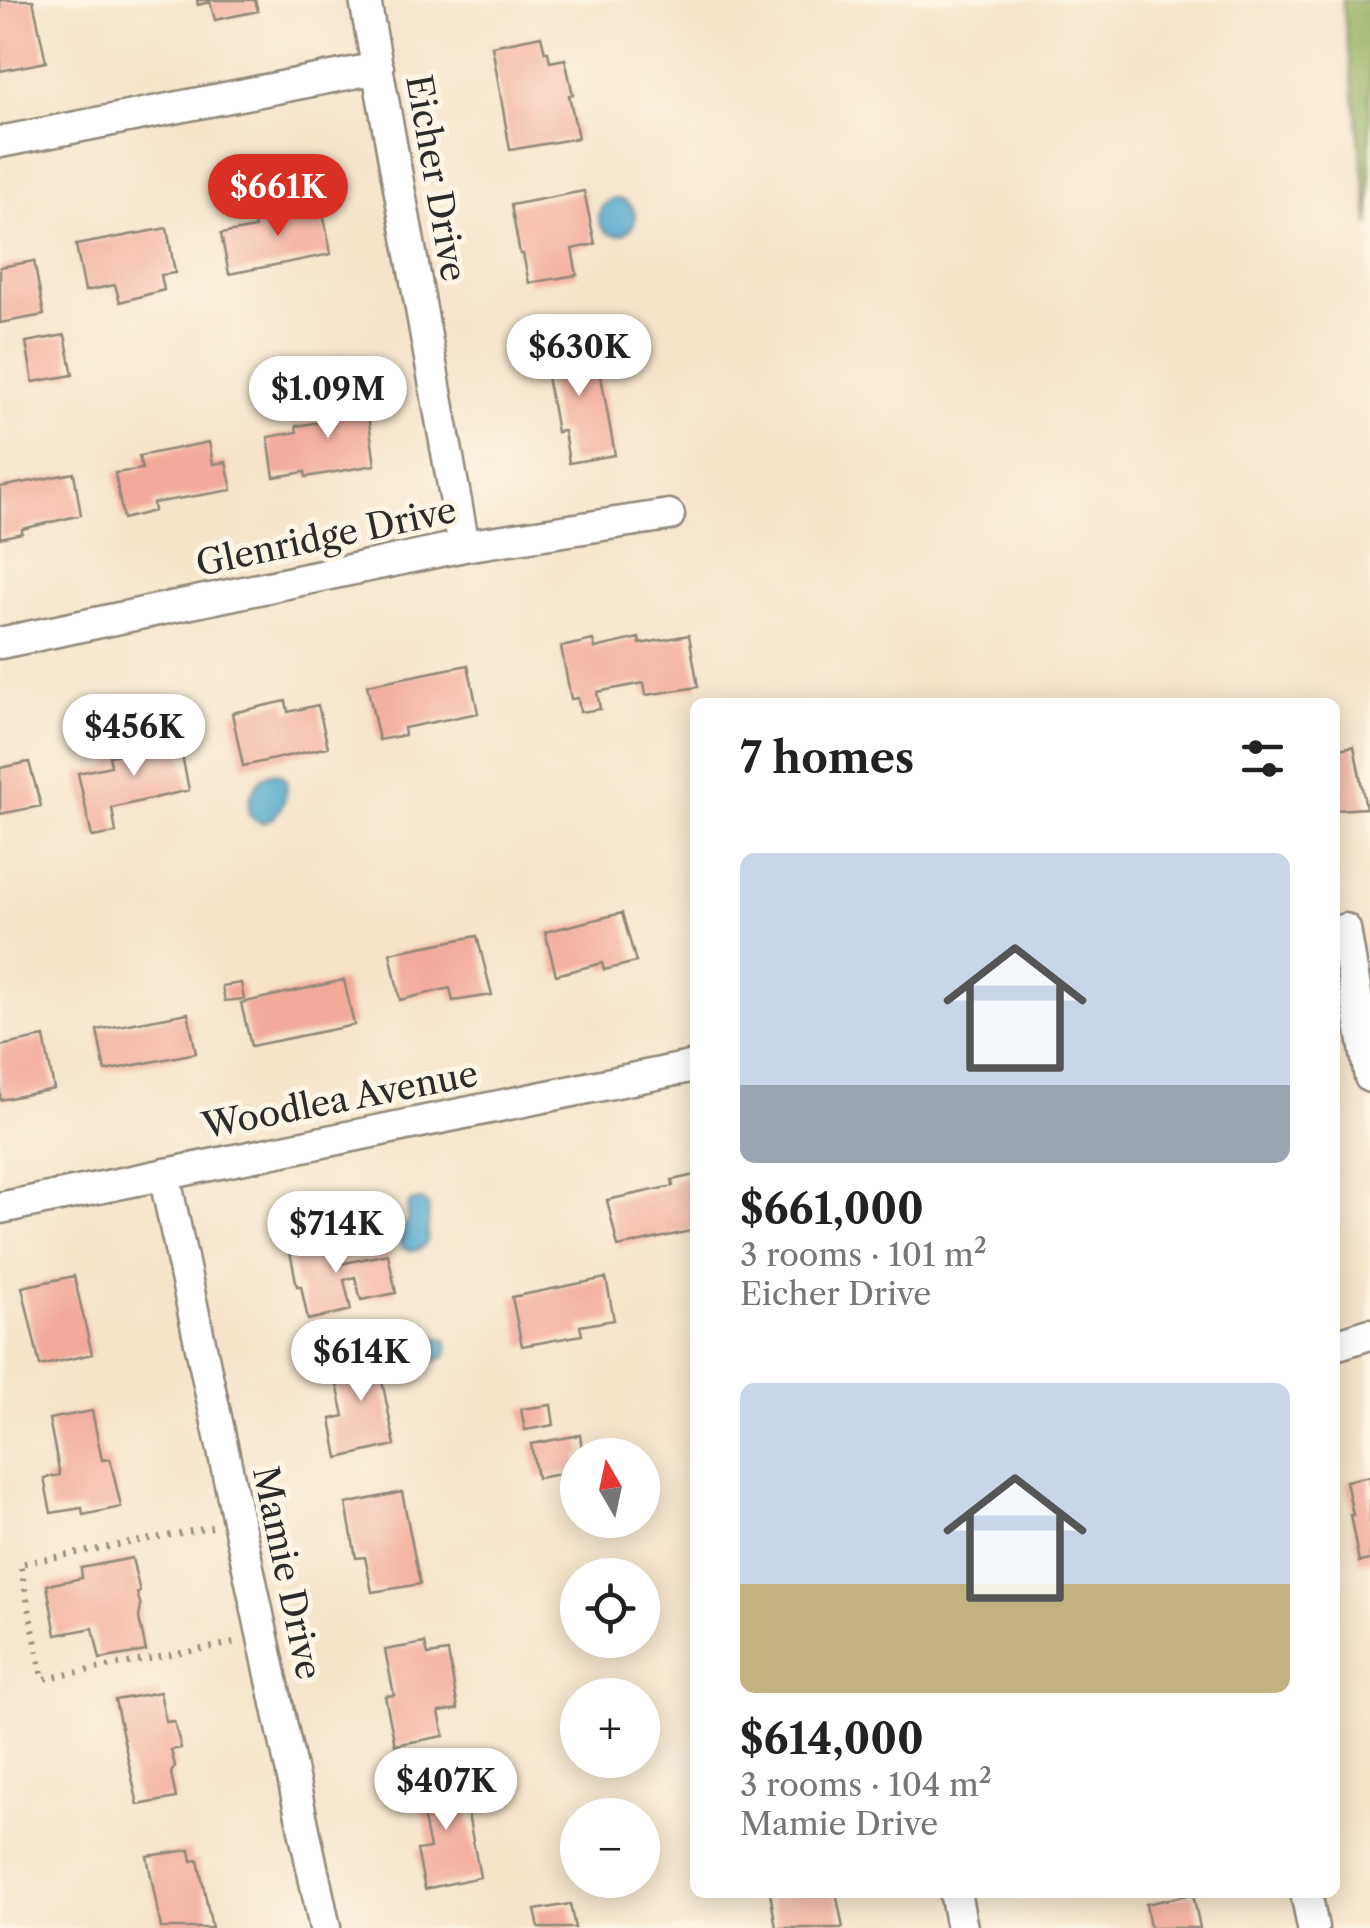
<!DOCTYPE html>
<meta charset="utf-8">
<style>
:root{--surface:#fff;--page:#f6f6f6;--text:#222;--muted:#767676;--accent:#d93025}
body{margin:0;font-family:"Libre Caslon Text",serif;background:var(--page);color:var(--text);height:100vh;display:flex;flex-direction:column;font-size:38px;white-space:nowrap}
*{box-sizing:border-box;margin:0}
p{font-size:32px;color:var(--muted)}
.icon{flex:none;width:55px;height:55px;fill:none;stroke:currentColor;stroke-width:2;stroke-linecap:round;stroke-linejoin:round}
.map{position:relative;flex:1;overflow:hidden}
.sheet{position:absolute;left:690px;top:698px;width:650px;height:1200px;display:flex;flex-direction:column;background:var(--surface);border-radius:15px;box-shadow:0 5px 25px #0003}
.sheet>*{flex:none}
.needle{width:65px;rotate:351deg}
.controls{position:absolute;left:560px;top:1438px;display:grid;gap:20px}
.controls a{display:grid;place-items:center;width:100px;height:100px;border-radius:50%;background:var(--surface);box-shadow:0 5px 25px #0003;font-size:50px}
.price{position:absolute;translate:-50% -85px;padding:0 22px;border-radius:35px;background:#fff;color:#222;font-size:32px;line-height:65px;filter:drop-shadow(0 2px 5px #0008)}
.price::after{content:'';position:absolute;left:50%;top:60px;width:30px;height:22px;margin-left:-15px;background:inherit;clip-path:polygon(0 0,100% 0,50% 100%)}
.price.on{background:var(--accent);color:#fff}
ul{padding:0;list-style:none}
li{display:grid;align-content:center;gap:20px;height:530px;padding:0 50px}
li span{display:grid;place-items:center;height:310px;border-radius:15px;color:#555}
li>.icon{margin-inline-start:auto}
span .icon{width:180px;height:180px;fill:#fffc;stroke-width:1}
li b{font-size:42px}
h2{display:flex;justify-content:space-between;align-items:center;height:120px;padding:0 50px;font-size:42px}
.map>svg:first-child{display:block}
.forest{fill:#98b062;stroke:#626e46;stroke-width:2.5}
.water{fill:#51a8ce;stroke:#3e6a7c;stroke-width:2.5}
.building{fill:#f3aa9b}
.lines{fill:none;stroke-linecap:round;stroke-linejoin:round}
.minor-casing{stroke:#90887a;stroke-width:35}
.path{stroke:#90887a;stroke-width:6;stroke-dasharray:2.5 8;stroke-linecap:butt}
.minor{stroke:#fff;stroke-width:30}
.labels{text-anchor:middle;stroke-width:10;stroke-linejoin:round;paint-order:stroke}
.street-label{font-size:35px;fill:#2b2b2b;stroke:#fcf5e5}
</style>
<div class="map">
<svg width="1370" height="1928" viewBox="0 0 1370 1928">
<rect width="100%" height="100%" fill="#fcf5e5"/>
<filter id="ink" filterUnits="userSpaceOnUse"><feTurbulence type="fractalNoise" baseFrequency=".01" numOctaves="2"/><feDisplacementMap in="SourceGraphic" scale="20" xChannelSelector="R" yChannelSelector="G"/><feConvolveMatrix kernelMatrix="1 2 1 2 8 2 1 2 1" color-interpolation-filters="sRGB"/></filter>
<filter id="wash" filterUnits="userSpaceOnUse"><feTurbulence type="fractalNoise" baseFrequency=".0048" numOctaves="4" result="noise"/><feDisplacementMap in="SourceGraphic" scale="40" xChannelSelector="R" yChannelSelector="G"/><feGaussianBlur stdDeviation="2.25" result="paint"/><feColorMatrix in="noise" values="0 0 0 0 0 0 0 0 0 0 0 0 0 0 0 0 0 1.4 0 .05"/><feComposite in="paint" operator="in"/></filter>
<g filter="url(#wash)">
<rect width="100%" height="100%" fill="#f5e4ca"/>
<path class="forest" d="M1342,0H1370V227Z"/>
<path class="water" d="M599 217a18 18 0 1 1 36 0a18 18 0 1 1-36 0Z
M275,772C277,774 281,774 283,776C294,788 279,819 265,822C258,824 254,819 249,815C247,797 256,776 275,772Z
M422,1200L428,1205L429,1210L427,1242C420,1251 413,1253 402,1248L399,1234L407,1222L408,1206L411,1202Z
M434,1336L446,1340L448,1348L446,1357L415,1367L401,1363C390,1331 417,1344 434,1336Z"/>
<g id="blocks">
<path class="building" d="M0,0H33L46,62L0,71Z
M197,0H255L258,11L215,20L210,2L198,5Z
M541,36L545,52H548L550,62L565,59L573,95H569L578,138L510,150L492,46Z
M584,191L595,244L572,249L577,275L529,283L523,254H520L511,205Z
M321,202L331,254L229,274L221,234L255,228L252,215Z
M167,228L175,273L161,275L164,290L120,302L115,285L85,291L76,245Z
M34,261L44,315L0,323V267Z
M65,335L73,375L33,382L26,342Z
M594,337L615,455L569,463L564,431L557,432L542,348Z
M364,387L375,465L306,477L305,472L274,477L268,437L297,432L296,426L337,419L333,392Z
M209,442L213,464L226,462L232,490L153,503L154,511L123,519L115,473L142,469L139,456Z
M74,473L81,515L22,529V533L0,538V487Z
M689,635L698,687L646,695L644,683L597,692L600,709L580,712L578,698L571,699L561,647L593,640L595,648L639,638L640,644Z
M468,665L478,713L404,728L405,735L379,740L367,685Z
M286,701L288,712L318,705L328,747L243,766L232,713Z
M176,725L189,790L112,808L116,833L92,837L78,773L111,766L109,756L146,748L142,732Z
M1354,746L1366,808L1335,810V750Z
M29,762L41,806L0,814V768Z
M622,913L636,962L604,970L602,963L556,975L545,932Z
M477,936L492,995L453,1001L450,988L400,1000L390,953Z
M344,980L354,1025L251,1046L241,1003Z
M241,983L244,999L225,1001L222,986Z
M188,1013L196,1053L105,1071L97,1030Z
M44,1037L54,1089L0,1100V1046Z
M695,1175V1230L618,1247L607,1200L673,1186L672,1180Z
M333,1233L340,1264L388,1254L396,1293L361,1300L355,1277L344,1280L351,1310L308,1320L301,1286H297L288,1242Z
M74,1276L92,1354L40,1366L22,1287Z
M606,1278L614,1320L580,1326L582,1335L522,1346L512,1297Z
M375,1346L395,1445L338,1458L331,1419L344,1416L331,1357Z
M551,1405L554,1425L525,1430L521,1409Z
M92,1411L102,1460L110,1459L121,1507L83,1515L82,1508L51,1513L44,1478L60,1475L49,1419Z
M580,1435L583,1455H578V1471L537,1478L531,1444Z
M1370,1476V1560L1359,1562L1350,1515H1353L1346,1481Z
M402,1492L420,1584L372,1592L365,1557L356,1558L346,1504Z
M132,1558L140,1592L137,1593L141,1606L139,1618L146,1651L100,1659L93,1628L56,1635L47,1585L82,1578L81,1568Z
M425,1643L428,1655L448,1652L458,1709L439,1712L444,1736L395,1745L385,1696L394,1695L385,1650Z
M160,1692L166,1722L174,1721L181,1748L171,1750L175,1766L171,1773L176,1798L138,1805L115,1700Z
M460,1773L480,1877L425,1889L417,1850L430,1848L416,1782Z
M190,1850L192,1861L198,1860L212,1928H161L147,1856Z
M770,1892H836L843,1928H776Z
M1193,1894L1200,1928H1150L1146,1904Z
M570,1904L575,1928H539L535,1910Z"/>
</g>
</g>
<g filter="url(#ink)">
<use href="#blocks" fill-opacity="0" stroke="#90887a" stroke-width="2.5"/>
<g class="lines">
<defs>
<path id="minor" d="M365,0L464,546
M0,142L378,68
M0,643L464,546L669,515
M1345,929L1370,1077
M164,1174L325,1928
M0,1208L695,1066
M1335,1345L1370,1334
M955,1892L962,1928
M1306,1892L1313,1928"/>
</defs>
<use href="#minor" class="minor-casing"/>
<path class="path" d="M212,1527L20,1564L43,1679L234,1643"/>
<use href="#minor" class="minor"/>
</g>
</g>
<g class="labels">
<g class="street-label">
<text transform="translate(436 178) rotate(80)" y="12">Eicher Drive</text>
<text transform="translate(326 537) rotate(-12)" y="12">Glenridge Drive</text>
<text transform="translate(340 1100) rotate(-11)" y="12">Woodlea Avenue</text>
<text transform="translate(287 1573) rotate(78)" y="12">Mamie Drive</text>
</g>
</g>
</svg>
<div class="controls">
<a><svg class="needle" viewBox="-14 -14 28 28"><path d="M0-13l5 13h-10z" fill="#e53935"/><path d="M0 13l5-13h-10z" fill="#767676"/></svg></a>
<a><svg class="icon" aria-label="locate" viewBox="0 0 24 24"><circle cx="12" cy="12" r="6"/><path d="M12 2v4M12 18v4M2 12h4M18 12h4"/></svg></a>
<a>+</a>
<a>−</a>
</div>
<b class="price on" style="left:278px;top:239px">$661K</b>
<b class="price" style="left:579px;top:399px">$630K</b>
<b class="price" style="left:328px;top:441px">$1.09M</b>
<b class="price" style="left:134px;top:779px">$456K</b>
<b class="price" style="left:336px;top:1276px">$714K</b>
<b class="price" style="left:361px;top:1404px">$614K</b>
<b class="price" style="left:446px;top:1833px">$407K</b>
<section class="sheet">
<h2>7 homes<svg class="icon" aria-label="filters" viewBox="0 0 24 24"><path d="M4 7h16M4 17h16"/><circle cx="9" cy="7" r="2"/><circle cx="15" cy="17" r="2"/></svg></h2>
<ul>
<li><span style="background:linear-gradient(#c9d6e8 75%,#9aa5b1 0)"><svg class="icon" aria-label="home" viewBox="0 0 24 24"><path d="M3 11l9-7 9 7M6 9v11h12V9"/></svg></span><div><b>$661,000</b><p>3 rooms · 101 m²</p><p>Eicher Drive</p></div></li>
<li><span style="background:linear-gradient(#c9d6e8 65%,#c2b280 0)"><svg class="icon" aria-label="home" viewBox="0 0 24 24"><path d="M3 11l9-7 9 7M6 9v11h12V9"/></svg></span><div><b>$614,000</b><p>3 rooms · 104 m²</p><p>Mamie Drive</p></div></li>
</ul>
</section>
</div>
